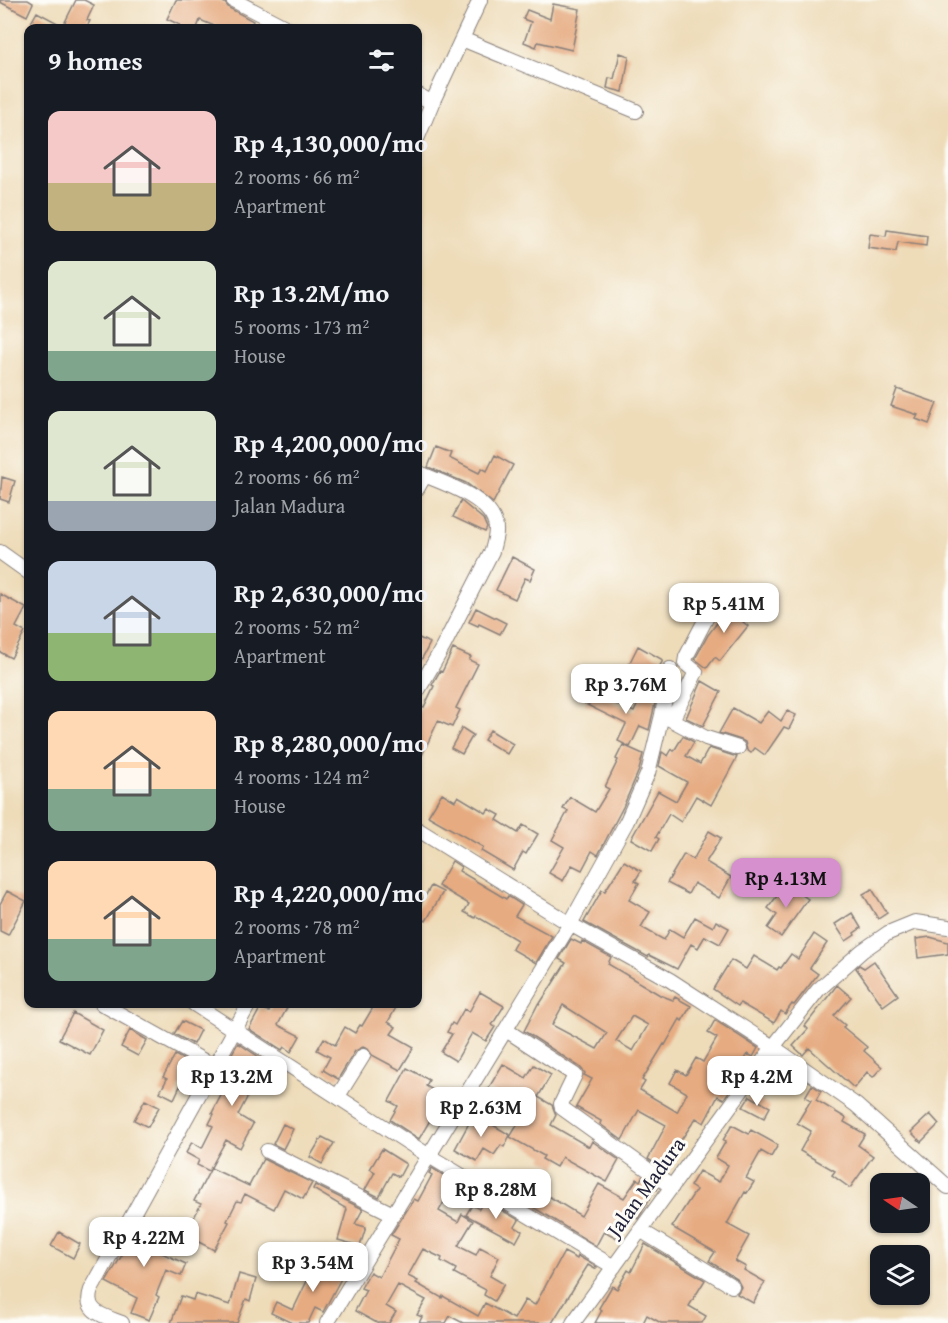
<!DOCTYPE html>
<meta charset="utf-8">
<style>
:root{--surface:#171b24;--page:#242831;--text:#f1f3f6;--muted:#9ea1a6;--accent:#d690ce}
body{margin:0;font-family:"Gentium Book Plus",serif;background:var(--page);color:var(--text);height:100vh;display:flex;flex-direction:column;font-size:22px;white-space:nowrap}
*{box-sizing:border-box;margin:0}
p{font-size:20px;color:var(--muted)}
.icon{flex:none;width:33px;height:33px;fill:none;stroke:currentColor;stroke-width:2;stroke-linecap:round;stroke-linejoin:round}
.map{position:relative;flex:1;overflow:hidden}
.details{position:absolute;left:24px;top:24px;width:398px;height:984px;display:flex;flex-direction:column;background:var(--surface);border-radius:12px;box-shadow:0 2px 4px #0004}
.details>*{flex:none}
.needle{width:39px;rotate:283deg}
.buttons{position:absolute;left:870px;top:1173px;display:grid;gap:12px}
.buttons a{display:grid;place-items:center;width:60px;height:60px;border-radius:12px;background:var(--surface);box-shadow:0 2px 4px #0004;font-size:30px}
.price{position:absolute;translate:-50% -51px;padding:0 14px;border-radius:12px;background:#fff;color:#222;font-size:20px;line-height:39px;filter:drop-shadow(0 2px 3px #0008)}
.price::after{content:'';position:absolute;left:50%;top:36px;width:18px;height:14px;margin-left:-9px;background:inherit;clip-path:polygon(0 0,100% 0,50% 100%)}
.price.active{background:var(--accent);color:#111}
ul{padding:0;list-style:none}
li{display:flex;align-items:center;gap:18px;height:150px;padding:0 24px}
li span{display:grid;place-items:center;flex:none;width:168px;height:120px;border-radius:12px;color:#555}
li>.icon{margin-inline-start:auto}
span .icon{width:72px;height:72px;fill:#fffc;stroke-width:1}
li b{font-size:26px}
h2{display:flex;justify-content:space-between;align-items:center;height:72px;padding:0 24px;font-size:26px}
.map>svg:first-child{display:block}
.building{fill:#e6ab81;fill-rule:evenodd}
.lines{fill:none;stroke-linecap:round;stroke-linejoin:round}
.minor-casing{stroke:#887f7a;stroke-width:16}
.minor{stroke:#fff;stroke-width:14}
.labels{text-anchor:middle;stroke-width:6;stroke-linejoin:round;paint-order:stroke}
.street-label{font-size:21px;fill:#22223b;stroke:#fdfcf7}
</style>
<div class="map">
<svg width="948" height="1323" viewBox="0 0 948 1323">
<rect width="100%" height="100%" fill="#fdfcf7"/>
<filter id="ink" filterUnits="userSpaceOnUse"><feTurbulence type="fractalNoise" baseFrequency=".0167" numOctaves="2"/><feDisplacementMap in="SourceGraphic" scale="12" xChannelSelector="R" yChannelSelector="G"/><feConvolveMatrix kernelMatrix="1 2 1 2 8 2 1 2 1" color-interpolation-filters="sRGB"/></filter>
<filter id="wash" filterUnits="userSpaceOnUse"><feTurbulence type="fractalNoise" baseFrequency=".008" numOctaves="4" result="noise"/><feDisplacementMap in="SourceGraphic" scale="24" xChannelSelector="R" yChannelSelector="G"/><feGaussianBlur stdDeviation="1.35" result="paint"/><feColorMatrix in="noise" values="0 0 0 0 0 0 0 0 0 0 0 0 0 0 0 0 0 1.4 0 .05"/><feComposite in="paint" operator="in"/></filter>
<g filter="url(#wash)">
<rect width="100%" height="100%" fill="#eedcb9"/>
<g id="blocks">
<path class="building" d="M0,0H28L33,3L27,16L0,2Z
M76,0H84L94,5L87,20L90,21L86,28H28L37,12L63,26Z
M176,0H219L225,3L229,8L253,21L250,28H219L200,20L197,28H179L180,25L167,19Z
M553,4L580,9L572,50L538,42L536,47L524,42L531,22L523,19L527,10L550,19Z
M620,53L629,56L623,92L607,88L609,78L614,79Z
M887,230L927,236L926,246L898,242L896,252L868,248L870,234L886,236Z
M897,389L937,403L929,424L916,419L918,415L891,406Z
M436,447L451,453L449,458L479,473L482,468L487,471L495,455L513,465L493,503L466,483L428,467Z
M2,477L15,481L9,502L0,499Z
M461,501L483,519L487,528L485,532L453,517Z
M512,557L535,569L530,580L525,578L515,599L496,590Z
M0,594L26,608L16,627L25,632L11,658L0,652Z
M735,599L751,612L743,622L748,626L720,661L715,657L707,668L695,659L708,635Z
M476,608L506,623L500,634L479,624L478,626L469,622Z
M417,637L430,643L417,668Z
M638,646L663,660L654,677L628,666Z
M453,649L471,657L469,660L478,664L456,708L460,710L452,727L438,721L417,766V715L421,706L424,707L434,686L432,685L440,671L442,672Z
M702,681L721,692L703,726L686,718Z
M591,692L634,712L643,693L656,699L649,730L640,726L630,747L618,741L626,724L585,704Z
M733,708L759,723L768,711L781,721L787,711L796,715L789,729L784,727L765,755L755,748L751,753L747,750L745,742L741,740L719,733Z
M462,728L473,735L462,754L451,748Z
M490,730L513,744L507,754L484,740Z
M683,736L694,742L686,756L700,764L709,748L737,757L711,805L696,796L681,822L669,814L656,837L659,839L652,851L631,839L658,791L676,801L687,782L659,766L662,752L668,756L672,749L674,751Z
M623,745L643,754L639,770L623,807L598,855L592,851L582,870L572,865L563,881L549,873L564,847L552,840L568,811L563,809L570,797L595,812L609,789L605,787L618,760L616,759Z
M442,793L455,801L458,796L486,813L489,809L500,815L497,820L518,833L523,825L538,834L526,854L523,852L513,870L481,851L483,847L428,816Z
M709,831L721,838L706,862L731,877L719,898L694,883L688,894L667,883L684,854L693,860Z
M452,861L461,867L459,871L506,899L508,896L522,905L515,916L552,936L536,963L512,949L517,940L476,916L475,918L464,912L469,904L438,886Z
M624,861L641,871L635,881L639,883L629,900L650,912L641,927L664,940L670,929L683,937L695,917L713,927L716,921L729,928L720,944L705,936L698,948L691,944L677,969L649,955L648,957L584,922L602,890L605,891Z
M786,884L808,899L781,937L768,928L777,915L768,908Z
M431,886L443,892L426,921L417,916V910Z
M872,889L887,913L878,919L863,894Z
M7,891L26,901L8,935L0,931V904Z
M852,913L861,928L854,933L855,935L846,941L835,924Z
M814,934L827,943L810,968L818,974L794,1005L792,1004L785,1014L781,1011L774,1023L740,1003L738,1006L713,989L731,960L746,969L754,956L777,970L779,967L781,968L791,954L798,959Z
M930,937L948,942V954L918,958L916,939Z
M571,939L581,944L582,941L611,957L608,964L660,995L673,1000L675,997L691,1006L682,1021L680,1019L665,1045L664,1044L642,1080L645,1082L640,1090L677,1112L687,1093L670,1083L677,1070L686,1075L696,1058L703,1062L717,1038L708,1033L715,1020L758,1048L753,1057L748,1054L730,1086L732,1087L724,1099L718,1096L704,1123L696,1118L662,1168L648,1159L666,1125L639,1110L622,1140L600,1124L601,1121L576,1107L592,1079L584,1075L585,1073L580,1067L524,1031L538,1004L539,1005L566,963L559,959ZM563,1005L607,1033L597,1049L552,1025ZM632,1016L648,1025L633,1051L616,1041Z
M874,961L898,995L883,1006L856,968L859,965L864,968Z
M837,985L851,997L834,1016L845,1025L843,1027L867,1047L864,1051L882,1067L873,1077L867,1072L854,1088L809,1048L803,1055L793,1046L808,1029L805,1026Z
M480,992L504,1006L492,1025L495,1027L486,1041L472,1033L456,1061L441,1052L452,1034L447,1032L452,1023L455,1025L464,1009L469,1012Z
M273,1004H289L278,1025L300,1036L291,1052L284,1047L282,1050L249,1029L261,1007L269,1012Z
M375,1004H398L388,1022L396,1027L391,1034L414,1047L400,1070L372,1055L368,1049L363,1047L355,1051L338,1079L323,1070L330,1057L317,1050L324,1038L335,1045L345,1027L355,1033L360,1025L362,1026Z
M73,1013L103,1030L90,1055L59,1039Z
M182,1021L200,1030L193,1044L174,1034Z
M130,1030L147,1040L138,1056L121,1047Z
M238,1043L274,1067L268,1079L259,1075L238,1115L253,1124L240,1148L226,1140L209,1171L197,1165L199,1160L186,1153L192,1142L202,1148L213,1126L209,1124L214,1114L212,1113L228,1082L226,1081L237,1061L230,1057Z
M175,1055L193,1065L187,1077L194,1081L189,1091L180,1086L174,1099L160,1092L167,1079L163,1077Z
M503,1064L526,1078L534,1065L551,1075L538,1097L552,1105L556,1115L551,1125L589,1147L592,1141L619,1160L607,1182L562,1157L556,1167L542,1159L544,1156L510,1137L524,1114L518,1110L520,1107L488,1089Z
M407,1068L429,1080L426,1086L448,1099L437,1117L433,1115L419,1139L390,1120L398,1106L389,1101Z
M812,1085L821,1091L816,1100L846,1118L844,1122L865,1134L858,1145L873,1156L850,1188L832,1175L835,1171L800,1151L811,1131L797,1123L811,1100L805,1097Z
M750,1096L770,1107L764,1118L743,1107Z
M145,1100L159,1107L148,1127L134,1120Z
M469,1111L510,1135L504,1147L501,1145L494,1155L484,1149L477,1161L455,1149L469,1123L464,1120Z
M930,1114L939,1124L921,1142L911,1132Z
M283,1124L293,1129L283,1149L273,1144Z
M732,1125L749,1134L751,1130L778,1145L771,1157L761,1151L746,1178L754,1182L747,1193L745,1192L727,1224L749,1236L735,1261L746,1267L744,1270L765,1282L753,1303L737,1294L741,1287L737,1279L709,1261L715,1252L672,1227L696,1190L690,1186L699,1171L719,1182L728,1165L716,1158L726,1141L723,1140Z
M322,1137L334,1143L322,1164L310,1157Z
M382,1149L406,1164L399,1177L392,1173L379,1197L365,1190L375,1172L370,1169Z
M263,1159L312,1183L303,1199L284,1189L274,1209L245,1194L241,1202L237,1201L227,1221L229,1222L214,1250L185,1235L201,1204L194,1201L211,1168L249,1186Z
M432,1168L448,1178L443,1187L450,1191L439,1211L458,1222L462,1214L473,1221L458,1246L476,1255L480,1247L499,1257L490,1276L504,1284L494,1301L484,1295L486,1290L454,1273L456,1269L441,1261L442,1258L423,1249L408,1276L418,1281L416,1283L442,1298L443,1296L478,1316L485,1303L514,1319L525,1300L535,1305L564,1252L577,1259L578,1256L597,1267L595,1269L588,1265L552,1323H463L450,1316L446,1323H419L422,1317L417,1315L426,1300L398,1285L386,1306L396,1312L389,1323H377L355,1311L366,1290L361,1288L370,1272L379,1277L399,1239L391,1235L414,1199L418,1201L432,1175L429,1173Z
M642,1177L658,1188L657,1190L655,1189L644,1209L638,1219L631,1214L617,1238L604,1231L596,1246L523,1201L532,1186L581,1216L599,1184L624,1198L637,1179L640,1181Z
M315,1185L363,1209L355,1224L366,1227L360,1246L338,1240L347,1209L313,1189Z
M484,1200L519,1220L515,1227L522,1231L516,1242L466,1215L472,1205L479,1209Z
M142,1215L168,1229L157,1251L186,1264L181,1276L166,1270L156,1295L159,1297L149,1320L131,1313L137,1298L106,1282L128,1245L130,1246L140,1228L137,1226Z
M59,1232L80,1244L73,1258L51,1246Z
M645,1244L705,1280L689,1306L706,1316L702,1323H661L647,1315L643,1323H595L602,1310L599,1308L612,1286L617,1289L628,1270L631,1272Z
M321,1252L332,1258L328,1265L344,1273L323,1312L315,1308L308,1323H292L271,1313L276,1302L293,1310Z
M239,1274L256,1279L250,1301L246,1299L237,1323H171L181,1296L193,1300L195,1294L230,1305Z"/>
</g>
</g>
<g filter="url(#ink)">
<use href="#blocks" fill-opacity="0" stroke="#887f7a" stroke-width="1.5"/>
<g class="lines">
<defs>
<path id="minor" d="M233,0L287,28
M462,39L636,111
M417,94L432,103L417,139
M432,103L480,0
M417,472C440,482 487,496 495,523C498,532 494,542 492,551L443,647L417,692
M417,489L425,475
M0,552L28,572
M664,716L706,738L738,748
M672,720L696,672L685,663L686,657L711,609
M417,829L570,924L670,980L773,1047L856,1105L948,1187
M102,1004L213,1066
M194,1004L429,1156L614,1267
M506,1030L575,1075L561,1104L562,1108L672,1187
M338,1096L363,1056
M267,1151L393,1214
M640,1230L732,1286
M122,1323C104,1316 83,1312 91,1290L249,1004
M327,1323L570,924L627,821L648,773L662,715L670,669
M573,1323L773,1047L818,990L862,951L888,933L915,922L948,927"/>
</defs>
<use href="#minor" class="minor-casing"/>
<use href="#minor" class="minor"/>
</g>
</g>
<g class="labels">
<g class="street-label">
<text transform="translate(646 1187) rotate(-54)" y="7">Jalan Madura</text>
</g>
</g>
</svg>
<div class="buttons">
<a><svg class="needle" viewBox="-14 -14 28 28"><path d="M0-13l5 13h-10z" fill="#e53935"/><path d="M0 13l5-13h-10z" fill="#9ea1a6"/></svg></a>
<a><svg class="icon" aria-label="layers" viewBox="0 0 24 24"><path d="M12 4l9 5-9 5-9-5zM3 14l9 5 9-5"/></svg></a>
</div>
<b class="price" style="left:724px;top:634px">Rp 5.41M</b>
<b class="price" style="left:626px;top:715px">Rp 3.76M</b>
<b class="price active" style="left:786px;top:909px">Rp 4.13M</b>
<b class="price" style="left:232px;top:1107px">Rp 13.2M</b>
<b class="price" style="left:757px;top:1107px">Rp 4.2M</b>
<b class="price" style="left:481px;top:1138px">Rp 2.63M</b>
<b class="price" style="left:496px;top:1220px">Rp 8.28M</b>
<b class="price" style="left:144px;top:1268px">Rp 4.22M</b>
<b class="price" style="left:313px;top:1293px">Rp 3.54M</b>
<section class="details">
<h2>9 homes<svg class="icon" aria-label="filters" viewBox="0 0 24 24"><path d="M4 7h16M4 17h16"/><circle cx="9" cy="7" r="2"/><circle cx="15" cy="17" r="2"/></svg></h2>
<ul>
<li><span style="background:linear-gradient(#f6c9c9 60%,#c2b280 0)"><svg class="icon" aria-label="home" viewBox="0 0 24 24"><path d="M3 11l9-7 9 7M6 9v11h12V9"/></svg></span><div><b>Rp 4,130,000/mo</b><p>2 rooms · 66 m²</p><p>Apartment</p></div></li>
<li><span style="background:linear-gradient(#dfe7d0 75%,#7fa58c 0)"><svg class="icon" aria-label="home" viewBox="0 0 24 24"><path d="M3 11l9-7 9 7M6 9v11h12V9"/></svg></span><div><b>Rp 13.2M/mo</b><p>5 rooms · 173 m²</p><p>House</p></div></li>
<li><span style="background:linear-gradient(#dfe7d0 75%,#9aa5b1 0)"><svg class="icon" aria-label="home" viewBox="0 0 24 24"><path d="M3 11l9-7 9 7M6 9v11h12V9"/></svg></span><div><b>Rp 4,200,000/mo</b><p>2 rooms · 66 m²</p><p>Jalan Madura</p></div></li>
<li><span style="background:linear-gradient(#c9d6e8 60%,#8fb573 0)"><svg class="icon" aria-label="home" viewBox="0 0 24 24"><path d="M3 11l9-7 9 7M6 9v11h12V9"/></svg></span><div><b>Rp 2,630,000/mo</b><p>2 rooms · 52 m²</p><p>Apartment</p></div></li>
<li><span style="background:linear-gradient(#ffd9b3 65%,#7fa58c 0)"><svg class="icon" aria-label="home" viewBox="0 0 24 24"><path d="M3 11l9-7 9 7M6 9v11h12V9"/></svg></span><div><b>Rp 8,280,000/mo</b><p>4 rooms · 124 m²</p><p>House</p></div></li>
<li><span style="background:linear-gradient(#ffd9b3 65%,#7fa58c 0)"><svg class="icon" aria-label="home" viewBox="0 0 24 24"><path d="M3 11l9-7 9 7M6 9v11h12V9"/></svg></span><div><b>Rp 4,220,000/mo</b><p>2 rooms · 78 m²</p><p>Apartment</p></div></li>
</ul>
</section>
</div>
